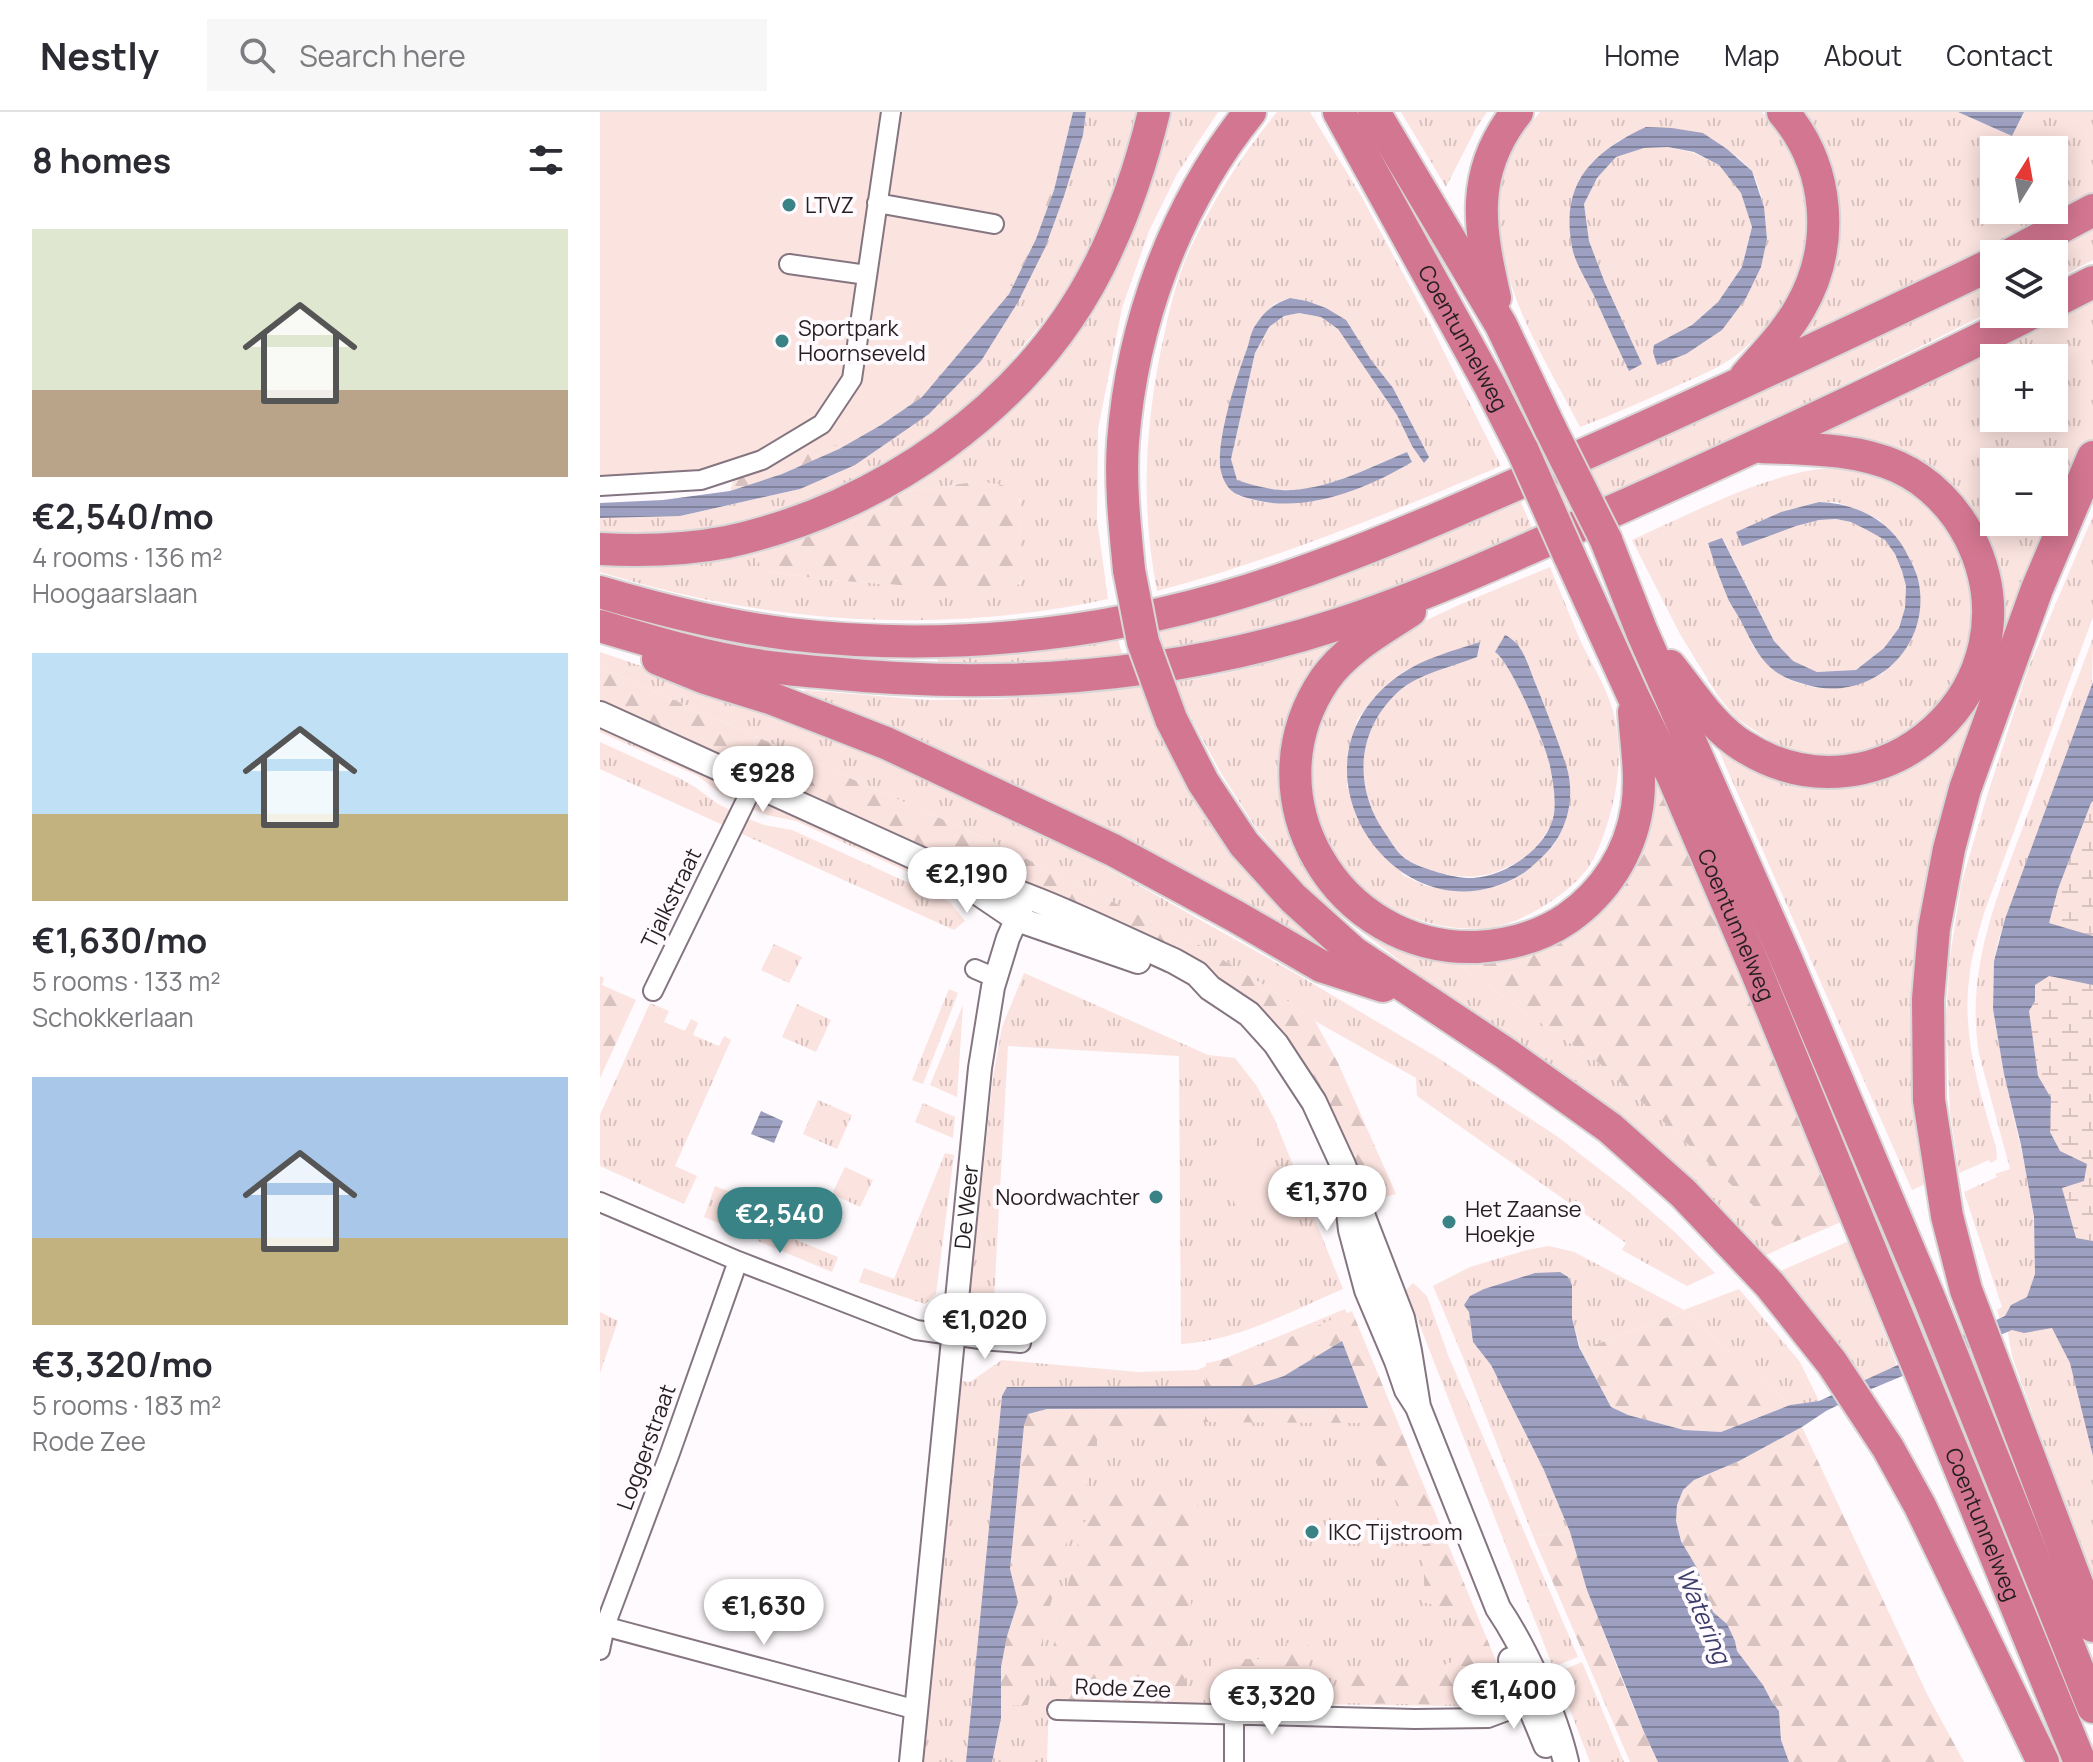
<!DOCTYPE html>
<meta charset="utf-8">
<style>
:root{--surface:#fff;--page:#f7f7f7;--text:#2b2b33;--muted:#7c7c81;--line:#e1e1e2;--accent:#398285}
body{margin:0;font-family:Manrope,sans-serif;background:var(--page);color:var(--text);height:100vh;display:flex;flex-direction:column;font-size:30px;white-space:nowrap}
*{box-sizing:border-box;margin:0}
p{font-size:26px;color:var(--muted)}
.icon{flex:none;width:44px;height:44px;fill:none;stroke:currentColor;stroke-width:2;stroke-linecap:round;stroke-linejoin:round}
.map{position:relative;flex:1;overflow:hidden}
.panel{display:flex;flex-direction:column;background:var(--surface);width:600px}
.panel>*{flex:none}
.needle{width:52px;rotate:11deg}
.fabs{position:absolute;left:1380px;top:24px;display:grid;gap:16px}
.fabs a{display:grid;place-items:center;width:88px;height:88px;border-radius:0px;background:var(--surface);box-shadow:0 4px 20px #0003;font-size:40px}
.price{position:absolute;translate:-50% -68px;padding:0 18px;border-radius:28px;background:#fff;color:#222;font-size:26px;line-height:52px;filter:drop-shadow(0 2px 4px #0008)}
.price::after{content:'';position:absolute;left:50%;top:48px;width:24px;height:18px;margin-left:-12px;background:inherit;clip-path:polygon(0 0,100% 0,50% 100%)}
.price.active{background:var(--accent);color:#fff}
ul{padding:0;list-style:none}
li{display:grid;align-content:center;gap:16px;height:424px;padding:0 32px}
li span{display:grid;place-items:center;height:248px;border-radius:0px;color:#555}
li>.icon{margin-inline-start:auto}
span .icon{width:144px;height:144px;fill:#fffc;stroke-width:1}
li b{font-size:34px}
h2{display:flex;justify-content:space-between;align-items:center;height:96px;padding:0 32px;font-size:34px}
header{display:flex;align-items:center;gap:48px;box-sizing:border-box;height:112px;padding:0 40px;background:var(--surface);border-bottom:2px solid var(--line)}
header strong{font-size:38px}
nav{display:flex;gap:44px;margin-inline-start:auto;font-size:28px}
.search{width:560px;height:72px;background:var(--page);display:flex;align-items:center;gap:20px;box-sizing:border-box;padding:0 28px;border-radius:0px;color:var(--muted);font-size:30px}
main{display:flex;flex:1;min-height:0}
.map>svg:first-child{display:block}
.grass{fill:url(#grass-tufts);fill-rule:evenodd}
.forest{fill:url(#forest-firs)}
.wetland{fill:url(#wetland-marsh)}
.pitch{fill:#fbe3df}
.water{fill:url(#water-rules)}
.lines{fill:none;stroke-linecap:round;stroke-linejoin:round}
.minor-casing{stroke:#847580;stroke-width:22}
.tertiary-casing{stroke:#847580;stroke-width:26}
.secondary-casing{stroke:#847580;stroke-width:28}
.motorway-casing{stroke:#d8d6d7;stroke-width:36}
.minor{stroke:#fff;stroke-width:18}
.tertiary{stroke:#fff;stroke-width:22}
.secondary{stroke:#fff;stroke-width:24}
.motorway{stroke:#d37691;stroke-width:32}
.motorway-bridge-casing{stroke:#d8d6d7;stroke-width:36;stroke-linecap:butt}
.motorway-bridge{stroke:#d37691;stroke-width:32}
.poi-dot{fill:#398285;stroke:#fefafd;stroke-width:3}
.labels{text-anchor:middle;stroke-width:8;stroke-linejoin:round;paint-order:stroke}
.poi-label{font-size:22px;fill:#251e23;stroke:#fefafd;text-anchor:start}
.street-label{font-size:22px;fill:#251e23;stroke:#fefafd}
.water-label{font-size:24px;font-style:italic;fill:#3c3d6b;stroke:#fefafd}
</style>
<header>
<strong>Nestly</strong>
<div class="search"><svg class="icon" aria-label="search" viewBox="0 0 24 24"><circle cx="10" cy="10" r="6"/><path d="M15 15l6 6"/></svg>Search here</div>
<nav><a>Home</a><a>Map</a><a>About</a><a>Contact</a></nav>
</header>
<main>
<section class="panel">
<h2>8 homes<svg class="icon" aria-label="filters" viewBox="0 0 24 24"><path d="M4 7h16M4 17h16"/><circle cx="9" cy="7" r="2"/><circle cx="15" cy="17" r="2"/></svg></h2>
<ul>
<li><span style="background:linear-gradient(#dfe7d0 65%,#b9a48a 0)"><svg class="icon" aria-label="home" viewBox="0 0 24 24"><path d="M3 11l9-7 9 7M6 9v11h12V9"/></svg></span><div><b>€2,540/mo</b><p>4 rooms · 136 m²</p><p>Hoogaarslaan</p></div></li>
<li><span style="background:linear-gradient(#bfe0f5 65%,#c2b280 0)"><svg class="icon" aria-label="home" viewBox="0 0 24 24"><path d="M3 11l9-7 9 7M6 9v11h12V9"/></svg></span><div><b>€1,630/mo</b><p>5 rooms · 133 m²</p><p>Schokkerlaan</p></div></li>
<li><span style="background:linear-gradient(#a9c7e8 65%,#c2b280 0)"><svg class="icon" aria-label="home" viewBox="0 0 24 24"><path d="M3 11l9-7 9 7M6 9v11h12V9"/></svg></span><div><b>€3,320/mo</b><p>5 rooms · 183 m²</p><p>Rode Zee</p></div></li>
</ul>
</section>
<div class="map">
<svg width="1493" height="1650" viewBox="0 0 1493 1650">
<defs>
<pattern id="grass-tufts" width="24" height="20" patternUnits="userSpaceOnUse" patternTransform="scale(2)"><rect width="24" height="20" fill="#fbe3df"/><path d="M3 7l-1-3M5 7V3M7 7l1-3M15 17l-1-3M17 17v-4M19 17l1-3" fill="none" stroke="#d7c2bf"/></pattern>
<pattern id="forest-firs" width="22" height="20" patternUnits="userSpaceOnUse" patternTransform="scale(2)"><rect width="22" height="20" fill="#fbe3df"/><path d="M5 1l3.5 6h-7zM16 11l3.5 6h-7z" fill="#d7c2bf"/></pattern>
<pattern id="wetland-marsh" width="20" height="14" patternUnits="userSpaceOnUse" patternTransform="scale(2)"><rect width="20" height="14" fill="#fbe3df"/><path d="M1 5h8M5 5V1M11 12h8M15 12V8" fill="none" stroke="#d7c2bf"/></pattern>
<pattern id="water-rules" width="6" height="5" patternUnits="userSpaceOnUse" patternTransform="scale(2)"><rect width="6" height="5" fill="#9da0c0"/><path d="M0 2.5h6" fill="none" stroke="#80829c"/></pattern>
</defs>
<rect width="100%" height="100%" fill="#fefafd"/>
<path class="grass" d="M486,0H539L531,36L498,125L476,164L446,206L395,268L324,329L228,388L87,424L0,426V406L80,404L200,377L381,249L483,23Z
M565,0H618L577,62L549,119L522,196L498,317L497,408L508,487C339,524 164,511 0,460V448L156,433L167,459L228,468L299,473L415,474L421,471L422,463L419,433L420,387L373,370L287,383L415,287Z
M677,0H710L760,82L827,206L901,354C789,401 675,448 557,479C540,390 545,308 565,219C571,191 579,159 592,133C614,86 644,40 677,0ZM690,186L707,189L726,196L793,276L829,345L812,334L797,303L738,217L721,205L699,201L684,204L669,215L655,241L631,347L637,369C655,374 674,379 693,378C732,375 771,355 807,340L812,350C769,376 720,393 669,391C658,390 648,386 638,384L622,328L636,269L656,212L674,192Z
M801,0H887L876,16L846,75Z
M940,0H1162C1232,80 1218,180 1135,244C1119,256 1099,264 1081,272C1048,287 1015,302 980,315C942,241 888,162 901,75C904,59 907,42 916,28C923,18 933,9 940,0ZM1103,21C1116,30 1144,47 1152,60C1163,78 1165,107 1167,127L1086,242L1055,233L1092,213L1118,190L1142,155L1152,114L1141,81L1119,53L1094,41L1068,35L1044,36L1016,45L997,66L984,92L989,129L1005,171L1041,251L1029,259L972,137L990,52L1019,28Z
M1200,0H1358L1412,24L1424,0H1493V82L1320,170L1188,231L1222,161ZM1394,38H1454V98H1394Z
M1493,112V148L1454,168V142H1438Z
M1394,165V198L1139,325L964,404L948,369Z
M1493,186V330L1340,734L1328,1071L1312,1078L1116,632C1133,643 1150,656 1169,663C1213,680 1271,682 1311,653C1320,646 1327,634 1334,625C1354,601 1373,576 1392,552L1369,394L1335,359L1299,338L1205,322L1388,239ZM1394,246H1454V306H1394ZM1394,350H1454V410H1394Z
M1244,357L1277,366L1301,375L1324,394L1343,414L1358,438L1373,491L1367,548L1351,577L1320,613L1289,632L1253,643L1225,644L1198,640L1178,634L1136,606L1118,584L1080,522L1032,428C1088,403 1153,368 1213,358C1223,356 1234,357 1244,357ZM1219,390H1237L1280,408L1320,476L1283,562L1240,576H1216L1189,568L1172,557L1154,536L1108,431L1123,427L1174,529L1192,549L1217,560L1256,558L1284,536L1299,516L1305,496L1306,474L1302,459L1295,442L1285,428L1267,418L1251,410L1236,407L1219,408L1196,414L1142,434L1137,420L1181,400Z
M917,381L933,418C852,454 769,487 684,510C645,521 604,530 564,538L557,513Z
M1493,404V505L1384,801C1378,823 1371,845 1369,868C1362,926 1380,981 1396,1035L1397,1047L1391,1051L1389,1048L1359,1061L1350,1001L1346,905L1350,845L1361,773L1386,687L1428,557Z
M950,455C960,479 970,504 980,528C991,551 1006,574 1013,599C1023,634 1019,672 1009,706C1004,723 998,741 988,756C975,773 955,788 937,798C924,805 912,811 898,814C883,818 865,817 850,815C793,807 744,773 721,719C714,702 713,684 712,666C709,623 728,575 759,545C769,537 784,531 795,524C845,497 897,477 950,455ZM914,529L924,544L950,609L962,718L953,734L922,762L876,779L826,774L803,763L747,675L757,608L775,584L803,560L819,552L879,530L877,545C851,554 819,561 799,579C756,618 753,675 785,722C792,731 799,743 809,749C836,764 875,771 903,757C911,753 923,749 929,743C939,733 952,715 954,701C961,652 927,595 907,552L900,543Z
M751,525L701,588L706,739L836,838L1000,952L1103,1046L1192,1131L1160,1146L950,962L713,783L658,719L621,661L586,597L576,570C636,562 693,544 751,525Z
M1493,525L1492,572L1493,1471L1412,1244L1408,1220L1404,1219L1397,1198L1402,1195L1364,1080L1397,1065L1395,1062L1410,1057L1379,942C1365,856 1398,783 1427,704C1449,644 1471,584 1493,525ZM1410,795L1435,1118L1429,1072L1404,962L1393,897L1394,849L1398,829Z
M518,528L522,542L467,550L339,554L337,546C398,544 457,537 518,528Z
M0,540L167,597L316,655L476,738L698,863L835,944L958,1025L1029,1080L1077,1122L1115,1161L1087,1174L1022,1138L1026,1131L817,984L816,966L715,909L675,880L599,833L387,727L0,555Z
M543,574L632,738L690,807L764,862L202,585L205,578L327,588L400,587Z
M0,612L133,675L134,688L121,682L98,664L0,620Z
M0,630L79,666L95,675L118,692L132,699L125,714L0,657Z
M163,688L335,764L370,784L363,790L352,780L196,709L167,703L152,697Z
M146,706L164,713L192,718L342,786L350,790L365,809L354,818L140,721Z
M174,832L202,845L189,871L161,858Z
M424,861L608,943L635,946L656,973L674,1006L743,1177C691,1199 637,1229 581,1232L579,944L408,934L392,1222L375,1221L370,1214L368,1201L393,965L402,915Z
M349,877L358,881L323,972L312,968Z
M50,891L69,899L64,910L85,919L91,907L98,911L93,923L119,934L124,924L131,928L75,1054L97,1064L84,1092L0,1054V1003Z
M197,892L231,908L216,940L182,925Z
M363,893L357,985L330,973Z
M218,988L252,1003L237,1037L203,1022Z
M323,991L355,1005L353,1026L315,1010Z
M345,1041L354,1043L336,1182L325,1192L259,1170L264,1156L294,1167Z
M245,1055L273,1068L260,1095L232,1082Z
M115,1074L155,1090L142,1121L104,1105Z
M164,1115L238,1145L232,1160L158,1129Z
M1249,1129L1297,1254L1263,1269L1176,1161Z
M949,1134L974,1140L1084,1198L1139,1177L1200,1250L1219,1289L1190,1293L1084,1199L981,1238L972,1206V1173L935,1161L884,1177L869,1200L873,1230L891,1253L913,1296L943,1356L970,1420L933,1424L862,1243L833,1174L870,1155L927,1138Z
M813,1171L827,1184L848,1243L978,1545L953,1555L806,1178Z
M745,1197L895,1559L892,1587L863,1594L449,1589L447,1650H315L360,1269L370,1270L402,1248L538,1260L597,1258Z
M0,1200L18,1209L0,1261Z
M982,1550L1024,1650H990L956,1561Z"/>
<path class="forest" d="M452,0H473L454,78L436,127L409,182L322,285L281,313L239,337L182,362L130,379L134,367L183,348L226,322Z
M373,370C390,371 419,370 420,393C421,403 419,414 419,425C419,440 424,456 421,470L415,474L368,476L299,473L228,468L167,459C157,452 155,445 156,433L287,383Z
M0,555L387,727L599,833L675,880L715,909L738,951L796,1082L764,1091L649,888L616,865L0,589Z
M1052,654L1241,1110L1192,1131L1103,1046L1000,952L836,838L989,797Z
M0,864L4,866L2,873L36,888L0,966Z
M752,1199L901,1561V1574L888,1584L870,1593L741,1591L742,1556L835,1555C844,1553 852,1552 858,1544C865,1535 865,1516 859,1507C852,1496 837,1493 825,1491L822,1421L813,1420L773,1345L766,1343L764,1311L605,1310V1296H767L742,1229L684,1264L653,1274H606V1251C657,1242 704,1219 752,1199Z
M1084,1199L1190,1293L1121,1320L1084,1318L1028,1303L1011,1295L981,1238Z
M589,1296L588,1314H497V1347L474,1403L448,1502L428,1593L401,1594V1555L407,1524L418,1490L410,1457L424,1312L428,1301L447,1297Z
M1202,1315L1328,1584L1364,1650H1189L1181,1628L1179,1599L1172,1590L1163,1573L1137,1539L1135,1529L1127,1513L1113,1500L1097,1456L1081,1429L1076,1409L1077,1393L1083,1378L1094,1368L1139,1349Z
M599,1379L584,1588L448,1589L453,1536L482,1413L511,1381Z
M970,1420C993,1496 1024,1578 1058,1650H1030L933,1424Z
M687,1531H708L706,1590L610,1589L611,1547H685Z"/>
<path class="wetland" d="M1493,689V824L1448,811L1458,777L1491,690Z
M1449,863L1493,873V1129L1476,1126L1461,1075L1484,1069L1460,1039L1450,1020L1451,986L1438,964L1429,899L1435,889V873Z"/>
<path class="pitch" d="M0,0H471L452,77L435,123L408,178L321,281L281,309L238,333L62,364L0,366Z
M649,1018L683,1094L643,1111L610,1035Z"/>
<path class="water" d="M473,0H486L483,23L464,84L445,136L418,190L381,249L329,302L255,353L200,377L80,404L0,406V391L63,388L130,379L182,362L239,337L281,313L322,285L409,182L436,127L454,78Z
M1358,0H1424L1412,24Z
M1046,15L1072,16L1103,21L1127,37L1152,59L1164,95L1167,127L1161,155L1146,186L1122,218L1086,242L1057,253L1053,240L1054,233L1092,213L1118,190L1142,155L1152,115L1141,81L1119,53L1094,40L1068,35L1044,36L1016,45L997,66L984,92L989,129L1005,171L1042,252L1029,259C1017,235 1006,210 995,186C988,170 975,152 972,135C960,71 992,40 1046,15Z
M690,186L707,189L726,196L746,208L771,248L793,276L829,345L824,351L812,334L797,303L738,217L721,205L699,201L684,204L669,215L655,241L631,347L637,368C654,374 674,379 693,378C733,375 771,355 807,340L812,350C768,376 708,401 655,388C645,385 635,384 628,375C624,370 620,359 620,353C618,321 637,264 648,234C650,226 652,217 657,211C665,198 676,191 690,186Z
M1219,390C1254,391 1288,407 1305,438C1311,450 1317,460 1319,472C1331,539 1267,593 1204,572C1192,569 1180,564 1171,556C1158,544 1152,531 1144,515C1140,506 1134,498 1129,489C1121,470 1114,451 1108,431L1122,426L1174,529L1193,549L1217,560L1256,558L1284,536L1299,516L1305,496L1306,474L1302,459L1295,442L1285,428L1267,418L1251,410L1236,407L1219,408L1196,414L1142,434L1136,420L1181,400Z
M905,523C908,524 913,528 915,530C926,541 930,559 936,573C947,600 957,626 966,653C976,683 968,720 945,742C938,749 930,757 922,762C799,837 672,651 801,562C824,546 853,539 880,530L877,545C852,555 820,561 799,579C756,618 753,675 785,721C792,731 798,743 809,749C823,757 856,767 873,766C906,764 948,736 954,702C956,686 953,669 950,654C946,633 911,550 895,540Z
M1493,570V689L1491,691L1458,777L1449,811L1493,824V873L1449,864L1435,873V889L1429,899L1438,964L1451,986L1450,1020L1460,1039L1487,1052L1484,1069L1462,1076L1476,1126L1493,1129V1344L1470,1251L1452,1216L1424,1221L1412,1218L1269,1278L1226,1299L1202,1315L1139,1349L1094,1368L1083,1378L1077,1393L1076,1409L1081,1429L1097,1456L1113,1500L1127,1512L1135,1529L1137,1539L1163,1573L1172,1590L1179,1599L1181,1628L1189,1650H1058L1044,1620L987,1478L970,1420L943,1356L891,1253L873,1230L869,1200L864,1193L870,1184L884,1177L935,1161L960,1160L968,1165L972,1173V1206L979,1235L1011,1295L1028,1303L1084,1318L1121,1320L1190,1293L1219,1289L1405,1204L1411,1193L1427,1185L1435,1162L1434,1105L1421,1033L1404,962L1393,897L1394,849L1405,807Z
M161,999L183,1009L174,1031L151,1022Z
M742,1229L768,1296L447,1297L428,1302L424,1313L410,1457L418,1490L407,1524L401,1555V1606L392,1650H366L402,1284L407,1275L653,1274L684,1264Z"/>
<g class="lines">
<defs>
<path id="minor" d="M277,91L394,112
M189,152L267,163
M0,374L101,368L162,348L222,312L252,267L291,0
M375,857L396,866
M53,879L154,672
M0,1090L138,1149L316,1218L394,1229L421,1231
M0,1513L317,1598
M0,1538L5,1514L70,1341L138,1149
M457,1598L815,1607L888,1606L939,1587
M634,1650V1603"/>
<g id="tertiary">
<path id="s1" d="M311,1650L380,956L393,875L408,826L427,784"/>
</g>
<path id="secondary" d="M0,602L346,759L417,807L538,849
M346,759C425,777 500,816 574,849L597,862L610,876L649,902L676,932L714,990L743,1053L802,1206L809,1239L818,1295
M748,1091L751,1118L767,1178L797,1249L807,1278L818,1295L898,1496C925,1536 955,1602 966,1650
M911,1548L946,1633"/>
<g id="motorway">
<path id="s2" d="M739,0L890,274L923,339"/>
<path d="M774,0L901,213L951,318"/>
<path d="M1411,142L1493,98"/>
<path d="M895,186C879,116 869,61 917,0"/>
<path d="M1454,190L1493,170"/>
<path d="M1146,264C1165,242 1186,221 1200,196C1236,134 1230,55 1183,0"/>
<path d="M1493,345L1437,477L1365,677L1349,737L1334,817L1328,887L1329,988L1347,1104L1366,1178L1493,1514"/>
<path d="M1006,428L1042,520L1187,849L1330,1188L1493,1595"/>
<path d="M0,437C41,439 86,438 127,430C280,397 428,295 499,154C524,104 541,54 554,0"/>
<path id="s3" d="M969,443L1033,584L1073,665L1155,856L1480,1650"/>
<path d="M529,458C525,416 520,373 523,330C532,212 575,93 650,0"/>
<path d="M0,480C61,498 124,514 188,522C357,542 530,521 691,464C775,435 856,399 937,363C1091,296 1243,224 1394,151"/>
<path d="M810,499C780,519 746,537 725,567C645,684 737,840 877,835C909,833 942,824 968,806C1005,780 1030,741 1037,696C1042,665 1036,631 1034,600"/>
<path d="M0,514C53,530 107,546 162,554C184,557 207,559 230,561C402,578 574,566 739,512C837,480 931,435 1026,393C1162,332 1297,269 1430,202"/>
<path d="M58,547L105,566L173,587L286,631L513,738L635,804L721,854L783,874"/>
<path d="M1070,554C1092,581 1112,615 1143,634C1280,721 1443,573 1370,426C1355,396 1329,369 1298,355C1255,336 1206,337 1161,335"/>
<path d="M571,607L603,670L644,732L693,786L753,840L905,941L1010,1016L1083,1081L1170,1173L1232,1251L1288,1336L1320,1394L1443,1650"/>
</g>
</defs>
<use href="#minor" class="minor-casing"/>
<use href="#tertiary" class="tertiary-casing"/>
<use href="#secondary" class="secondary-casing"/>
<use href="#motorway" class="motorway-casing"/>
<use href="#minor" class="minor"/>
<use href="#tertiary" class="tertiary"/>
<use href="#secondary" class="secondary"/>
<use href="#motorway" class="motorway"/>
<defs>
<path id="motorway-bridge" d="M951,318L1006,428
M923,339L969,443
M529,458L543,530L571,607"/>
</defs>
<use href="#motorway-bridge" class="motorway-bridge-casing"/>
<use href="#motorway-bridge" class="motorway-bridge"/>
</g>
<g class="poi-dot">
<circle cx="189" cy="93" r="8"/>
<circle cx="182" cy="229" r="8"/>
<circle cx="556" cy="1085" r="8"/>
<circle cx="849" cy="1110" r="8"/>
<circle cx="712" cy="1420" r="8"/>
</g>
<g class="labels">
<g class="poi-label">
<text x="205" y="101">LTVZ</text>
<text x="198" y="224">Sportpark<tspan x="198" dy="25">Hoornseveld</tspan></text>
<text x="540" y="1093" text-anchor="end">Noordwachter</text>
<text x="865" y="1105">Het Zaanse<tspan x="865" dy="25">Hoekje</tspan></text>
<text x="728" y="1428">IKC Tijstroom</text>
</g>
<g class="street-label">
<text dy="8" stroke="none"><textPath href="#s2" startOffset="258">Coentunnelweg</textPath></text>
<text transform="translate(71 786) rotate(-64)" y="8">Tjalkstraat</text>
<text dy="8" stroke="none"><textPath href="#s3" startOffset="406">Coentunnelweg</textPath></text>
<text dy="8" stroke="none"><textPath href="#s1" startOffset="558">De Weer</textPath></text>
<text transform="translate(46 1335) rotate(-70)" y="8">Loggerstraat</text>
<text dy="8" stroke="none"><textPath href="#s3" startOffset="1054">Coentunnelweg</textPath></text>
<text transform="translate(523 1576) rotate(2)" y="8">Rode Zee</text>
</g>
<g class="water-label">
<text transform="translate(1103 1504) rotate(67)" y="8">Watering</text>
</g>
</g>
</svg>
<div class="fabs">
<a><svg class="needle" viewBox="-14 -14 28 28"><path d="M0-13l5 13h-10z" fill="#e53935"/><path d="M0 13l5-13h-10z" fill="#7c7c81"/></svg></a>
<a><svg class="icon" aria-label="layers" viewBox="0 0 24 24"><path d="M12 4l9 5-9 5-9-5zM3 14l9 5 9-5"/></svg></a>
<a>+</a>
<a>−</a>
</div>
<b class="price" style="left:163px;top:702px">€928</b>
<b class="price" style="left:367px;top:803px">€2,190</b>
<b class="price" style="left:727px;top:1121px">€1,370</b>
<b class="price active" style="left:180px;top:1143px">€2,540</b>
<b class="price" style="left:385px;top:1249px">€1,020</b>
<b class="price" style="left:164px;top:1535px">€1,630</b>
<b class="price" style="left:914px;top:1619px">€1,400</b>
<b class="price" style="left:672px;top:1625px">€3,320</b>
</div>
</main>
